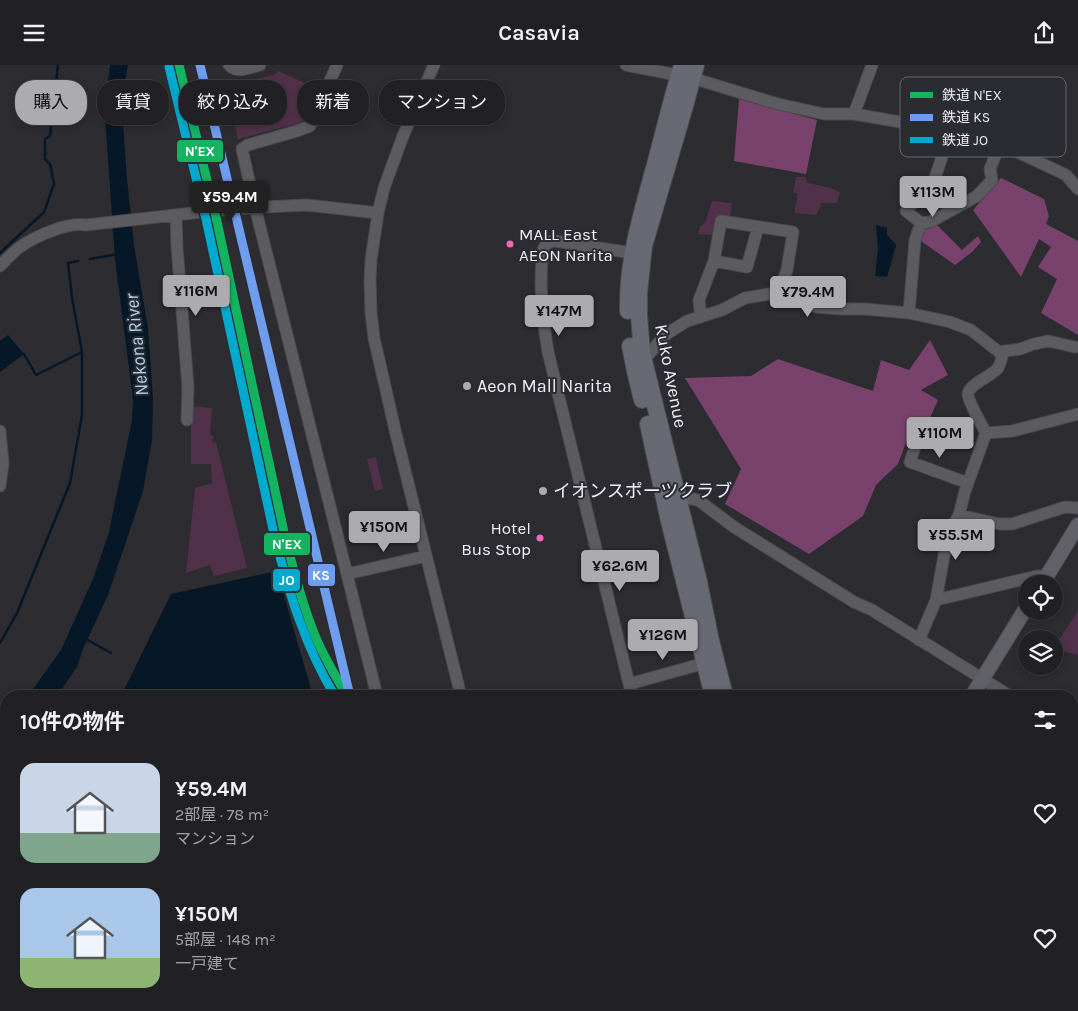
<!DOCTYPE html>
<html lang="ja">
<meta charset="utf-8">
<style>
:root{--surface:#212125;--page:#29292d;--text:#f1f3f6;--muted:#a2a3a7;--line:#3e3e42;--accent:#ababb0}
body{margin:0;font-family:Karla,"Noto Sans JP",sans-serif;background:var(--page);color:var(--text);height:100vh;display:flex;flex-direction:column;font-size:19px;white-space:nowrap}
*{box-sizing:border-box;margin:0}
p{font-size:16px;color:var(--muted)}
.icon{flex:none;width:28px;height:28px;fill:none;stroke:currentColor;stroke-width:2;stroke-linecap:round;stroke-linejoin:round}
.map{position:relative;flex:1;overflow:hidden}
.drawer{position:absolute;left:0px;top:625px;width:1079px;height:321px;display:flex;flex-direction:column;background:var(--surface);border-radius:20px 20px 0 0;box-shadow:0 2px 8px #0003,0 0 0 1px var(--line)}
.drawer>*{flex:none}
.hud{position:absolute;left:15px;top:15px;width:500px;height:45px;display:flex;gap:10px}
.fabs{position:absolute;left:1018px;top:510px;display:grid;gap:10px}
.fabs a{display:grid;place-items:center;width:45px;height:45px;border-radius:50%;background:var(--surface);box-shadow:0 2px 8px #0003,0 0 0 1px var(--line);font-size:25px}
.price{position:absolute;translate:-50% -42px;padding:0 11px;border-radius:5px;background:var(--accent);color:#111;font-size:16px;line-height:32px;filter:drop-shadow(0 1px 2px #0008)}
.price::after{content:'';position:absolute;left:50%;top:30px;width:15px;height:11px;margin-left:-8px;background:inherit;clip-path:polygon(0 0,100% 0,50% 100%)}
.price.on{background:#222;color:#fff}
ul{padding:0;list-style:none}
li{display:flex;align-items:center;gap:15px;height:125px;padding:0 20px}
li span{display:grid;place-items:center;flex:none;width:140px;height:100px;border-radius:15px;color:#555}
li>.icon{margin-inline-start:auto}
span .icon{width:60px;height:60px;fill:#fffc;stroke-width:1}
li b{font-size:21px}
h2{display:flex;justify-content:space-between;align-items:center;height:60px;padding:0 20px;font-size:21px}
.tag{padding:0 18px;border-radius:20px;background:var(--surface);box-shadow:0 2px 8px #0003,0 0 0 1px var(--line);font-size:18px;line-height:45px}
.tag.on{background:var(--accent);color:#111}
header{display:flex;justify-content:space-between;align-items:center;height:65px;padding:0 20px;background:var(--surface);font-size:22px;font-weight:600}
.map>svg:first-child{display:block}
.green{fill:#513149}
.forest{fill:#79426c}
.water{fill:#061827}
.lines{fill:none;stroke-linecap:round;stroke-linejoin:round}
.stream{stroke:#061827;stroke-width:2.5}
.minor-casing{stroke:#4a494d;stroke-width:13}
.major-casing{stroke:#4a494d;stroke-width:16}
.highway-casing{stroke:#4a494d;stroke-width:18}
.minor{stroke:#5c5c60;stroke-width:11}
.major{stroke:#616268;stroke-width:14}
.highway{stroke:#686a73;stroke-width:16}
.rail-1-casing{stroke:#2b2b32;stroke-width:12}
.rail-2-casing{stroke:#2b2b32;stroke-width:12}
.rail-3-casing{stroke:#2b2b32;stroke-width:12}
.rail-1{stroke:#13b361;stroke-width:9}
.rail-2{stroke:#6e9ded;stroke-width:9}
.rail-3{stroke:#00a9ce;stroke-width:9}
.bus-dot{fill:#fa66b7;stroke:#2b2b32;stroke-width:2}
.poi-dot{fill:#ababb0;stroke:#2b2b32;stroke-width:2}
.labels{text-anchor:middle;stroke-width:4;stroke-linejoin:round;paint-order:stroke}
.bus-label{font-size:17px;fill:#f0eff4;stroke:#2b2b32;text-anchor:start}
.street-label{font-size:18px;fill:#f0eff4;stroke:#2b2b32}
.poi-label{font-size:18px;fill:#f0eff4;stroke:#2b2b32;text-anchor:start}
.water-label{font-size:19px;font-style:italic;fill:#b0d3f0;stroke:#2b2b32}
.key{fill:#2b2b32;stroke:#66666c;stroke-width:1}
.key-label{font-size:14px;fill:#f0eff4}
.line-badge{stroke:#2b2b32;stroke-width:2}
.badge-label{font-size:14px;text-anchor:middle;font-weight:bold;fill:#fff}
</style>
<header><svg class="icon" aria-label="menu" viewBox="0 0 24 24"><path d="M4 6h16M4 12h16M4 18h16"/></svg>Casavia<svg class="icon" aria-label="share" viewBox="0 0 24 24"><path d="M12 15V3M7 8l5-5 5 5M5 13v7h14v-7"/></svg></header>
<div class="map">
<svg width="1078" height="946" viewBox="0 0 1078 946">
<rect width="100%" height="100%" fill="#2c2c31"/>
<path class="green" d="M278,6L318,24L305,55L299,58L238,74L227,21L274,10Z
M796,112H805L808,118L831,123L840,127L837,138H822L816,150L794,148L798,129L793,127Z
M712,136L732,138L730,153L717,151L714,170L698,169L700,161L705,158Z
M191,341L212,343L210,370L213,371L212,377H216L247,503L214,511L210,500L186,508L195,423L212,418L211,399H191Z
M376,392L383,424L375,426L367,394Z
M1078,546V590L1054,584V582Z
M458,940H550V946H458Z"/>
<path class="forest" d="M739,34L817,55L806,109L734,96Z
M1001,113L1044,134L1049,151L1046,159L1078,176V270L1041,248L1057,214L1038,202L1051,182L1039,174L1021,212L973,145Z
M937,160L962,185L978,171L981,177L972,187L955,200L921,176L926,162Z
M930,275L948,310L921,325L938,335L929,355L913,358L898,399L876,420L863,451L809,489L725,439L741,404L685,313L751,311L778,294L873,326L881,295L909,305Z"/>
<path class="water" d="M110,0H128L124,22L123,59L127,114L134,180L148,263L153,333L152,376L143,426L108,530L83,584L77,602L57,631H28L61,585L93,514L109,467L132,355L133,335L115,194L105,52L106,32Z
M876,160L887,163V170L896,180L887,212L875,211L878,183Z
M8,270L24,289L0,307V276Z
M277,506L313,631H121L171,529Z"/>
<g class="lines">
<path class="stream" d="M0,188L44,147L54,119L50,99L45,94V74L50,71L58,0
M90,194L118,189
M24,289L36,310L82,287L72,233L68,198L78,196
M86,574L111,588
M0,578L17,548L70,418L82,350V287
M0,818H6
M420,940L433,946
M27,946L28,940
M282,946L283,940
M455,946L456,940"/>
<defs>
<path id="minor" d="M229,0C237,9 249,3 260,0
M337,0L310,61L297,66L248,80L242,84L255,142L347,509L377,631
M434,0L403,71L384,123L378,148L371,195L370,216L371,248L374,273L396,369L461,631
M626,0L692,13L778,39L824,49H854L912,59L941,68L976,72L1001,76L1005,81L1066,110L1078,124
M854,49L872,0
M176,150L177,182L188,322L187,355
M921,158L930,157L977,131L992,115L990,104L1001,76
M714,196L747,202L758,162
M0,201C6,195 13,187 20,182C36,171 67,157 86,160L202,147L264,142L307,140L378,148
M909,248L915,175L921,158L906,146L935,113L942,92L941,68
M701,252L699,235L714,196L721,156L793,167L787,205L778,230
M640,297L644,295L665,270L687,256L722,245L745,233L769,229L793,234L817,242L841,244H865L909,248L950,257L971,265L999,287
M0,366L3,399L0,421
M920,367L910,397L968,418
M986,368L1012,366L1078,349
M672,436L687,433L698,435L734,462L854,537L872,545L1010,631
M959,450L999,459H1012L1065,442L1078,443
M347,509L426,491
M936,535L1037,511H1047
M919,575L936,535L948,469L959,450L965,426L986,368C982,360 968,337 968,329C969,319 992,311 998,303C1000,300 1001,295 1002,292L999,287L1020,284L1034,279L1048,276L1075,282
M629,619L705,598
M632,631L548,287C543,257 539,226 542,196C542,191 542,185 545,181C548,177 551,176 555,176L632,188
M1072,679L1077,672
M1072,730L1076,724
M1072,765L1078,768
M0,788L6,785
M1072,824H1078
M1072,862H1078
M1072,926L1078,927
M434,940L447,946
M888,940L923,946
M1011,946L1012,940"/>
<path id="major" d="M1042,519L1078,460
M972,631L1026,543"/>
<path id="highway" d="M696,0L685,41L644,181L639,228V250L642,288L699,517L711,576L725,631
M628,246C627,197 640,154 653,107C663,71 671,35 682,0
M630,281L635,306L642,335
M648,359L669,456L713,631
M709,946L710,940
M723,946L724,940"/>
</defs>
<use href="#minor" class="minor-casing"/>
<use href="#major" class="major-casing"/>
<use href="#highway" class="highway-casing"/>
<use href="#minor" class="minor"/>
<use href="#major" class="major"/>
<use href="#highway" class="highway"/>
<defs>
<path id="rail-1" d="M179,0L216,152L284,467C293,503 302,539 316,573C325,594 336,612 347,631"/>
<path id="rail-2" d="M200,0L350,631"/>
<path id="rail-3" d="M169,2L206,154L274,469C289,527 304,580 335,631"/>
</defs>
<use href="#rail-1" class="rail-1-casing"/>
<use href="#rail-2" class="rail-2-casing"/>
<use href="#rail-3" class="rail-3-casing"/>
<use href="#rail-1" class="rail-1"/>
<use href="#rail-2" class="rail-2"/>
<use href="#rail-3" class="rail-3"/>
</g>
<g class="bus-dot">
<circle cx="510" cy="179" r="4.5"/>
<circle cx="540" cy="473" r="4.5"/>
</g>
<g class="poi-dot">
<circle cx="467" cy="321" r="5"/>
<circle cx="543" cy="426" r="5"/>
</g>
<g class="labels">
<g class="bus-label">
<text x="519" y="175">MALL East<tspan x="519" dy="21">AEON Narita</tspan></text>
<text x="531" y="469" text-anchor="end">Hotel<tspan x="531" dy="21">Bus Stop</tspan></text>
</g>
<g class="street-label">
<text transform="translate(671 311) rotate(79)" y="6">Kuko Avenue</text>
</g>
<g class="poi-label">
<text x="477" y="327">Aeon Mall Narita</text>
<text x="553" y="432">イオンスポーツクラブ</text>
</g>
<g class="water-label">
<text transform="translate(136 280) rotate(-96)" y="7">Nekona River</text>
</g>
</g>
<rect x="900" y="12" width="166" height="80" rx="8" class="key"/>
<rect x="910" y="27" width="23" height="6" fill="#13b361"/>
<rect x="910" y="49" width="23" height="7" fill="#6e9ded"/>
<rect x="910" y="72" width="23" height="6" fill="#00a9ce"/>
<g class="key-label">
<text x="942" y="35">鉄道 N'EX</text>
<text x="942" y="57">鉄道 KS</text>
<text x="942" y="80">鉄道 JO</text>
</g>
<g class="line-badge">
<rect x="176" y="74" width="48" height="24" rx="5" fill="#13b361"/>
<rect x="263" y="467" width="48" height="24" rx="5" fill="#13b361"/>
<rect x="307" y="498" width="29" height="24" rx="5" fill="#6e9ded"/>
<rect x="272" y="503" width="29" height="24" rx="5" fill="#00a9ce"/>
</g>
<g class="badge-label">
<text x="200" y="91">N'EX</text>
<text x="287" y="484">N'EX</text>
<text x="321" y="515">KS</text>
<text x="287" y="520">JO</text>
</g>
</svg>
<div class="fabs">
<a><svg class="icon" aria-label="locate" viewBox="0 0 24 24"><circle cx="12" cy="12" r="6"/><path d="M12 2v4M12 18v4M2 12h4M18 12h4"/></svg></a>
<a><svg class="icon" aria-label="layers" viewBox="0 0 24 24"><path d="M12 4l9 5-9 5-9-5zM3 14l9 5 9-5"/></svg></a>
</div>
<b class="price" style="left:933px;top:153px">¥113M</b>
<b class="price on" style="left:230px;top:158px">¥59.4M</b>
<b class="price" style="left:196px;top:252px">¥116M</b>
<b class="price" style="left:808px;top:253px">¥79.4M</b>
<b class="price" style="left:559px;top:272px">¥147M</b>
<b class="price" style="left:940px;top:394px">¥110M</b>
<b class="price" style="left:384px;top:488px">¥150M</b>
<b class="price" style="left:956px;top:496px">¥55.5M</b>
<b class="price" style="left:620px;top:527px">¥62.6M</b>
<b class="price" style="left:663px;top:596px">¥126M</b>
<div class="hud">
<a class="tag on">購入</a>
<a class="tag">賃貸</a>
<a class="tag">絞り込み</a>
<a class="tag">新着</a>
<a class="tag">マンション</a>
</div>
<section class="drawer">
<h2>10件の物件<svg class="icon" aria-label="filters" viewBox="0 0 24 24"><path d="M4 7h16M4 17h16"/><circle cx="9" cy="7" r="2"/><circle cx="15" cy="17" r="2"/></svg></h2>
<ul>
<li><span style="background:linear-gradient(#c9d6e8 70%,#7fa58c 0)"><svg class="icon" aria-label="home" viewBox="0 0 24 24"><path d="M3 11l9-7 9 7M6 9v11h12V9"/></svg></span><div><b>¥59.4M</b><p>2部屋 · 78 m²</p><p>マンション</p></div><svg class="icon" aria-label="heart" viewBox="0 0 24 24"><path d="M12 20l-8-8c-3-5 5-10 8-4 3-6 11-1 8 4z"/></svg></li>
<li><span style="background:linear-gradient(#a9c7e8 70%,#8fb573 0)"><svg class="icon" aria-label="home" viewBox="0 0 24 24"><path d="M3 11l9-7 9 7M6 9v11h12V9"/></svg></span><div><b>¥150M</b><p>5部屋 · 148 m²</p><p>一戸建て</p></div><svg class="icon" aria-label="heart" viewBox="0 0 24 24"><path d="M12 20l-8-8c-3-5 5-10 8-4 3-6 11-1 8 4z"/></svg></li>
</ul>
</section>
</div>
